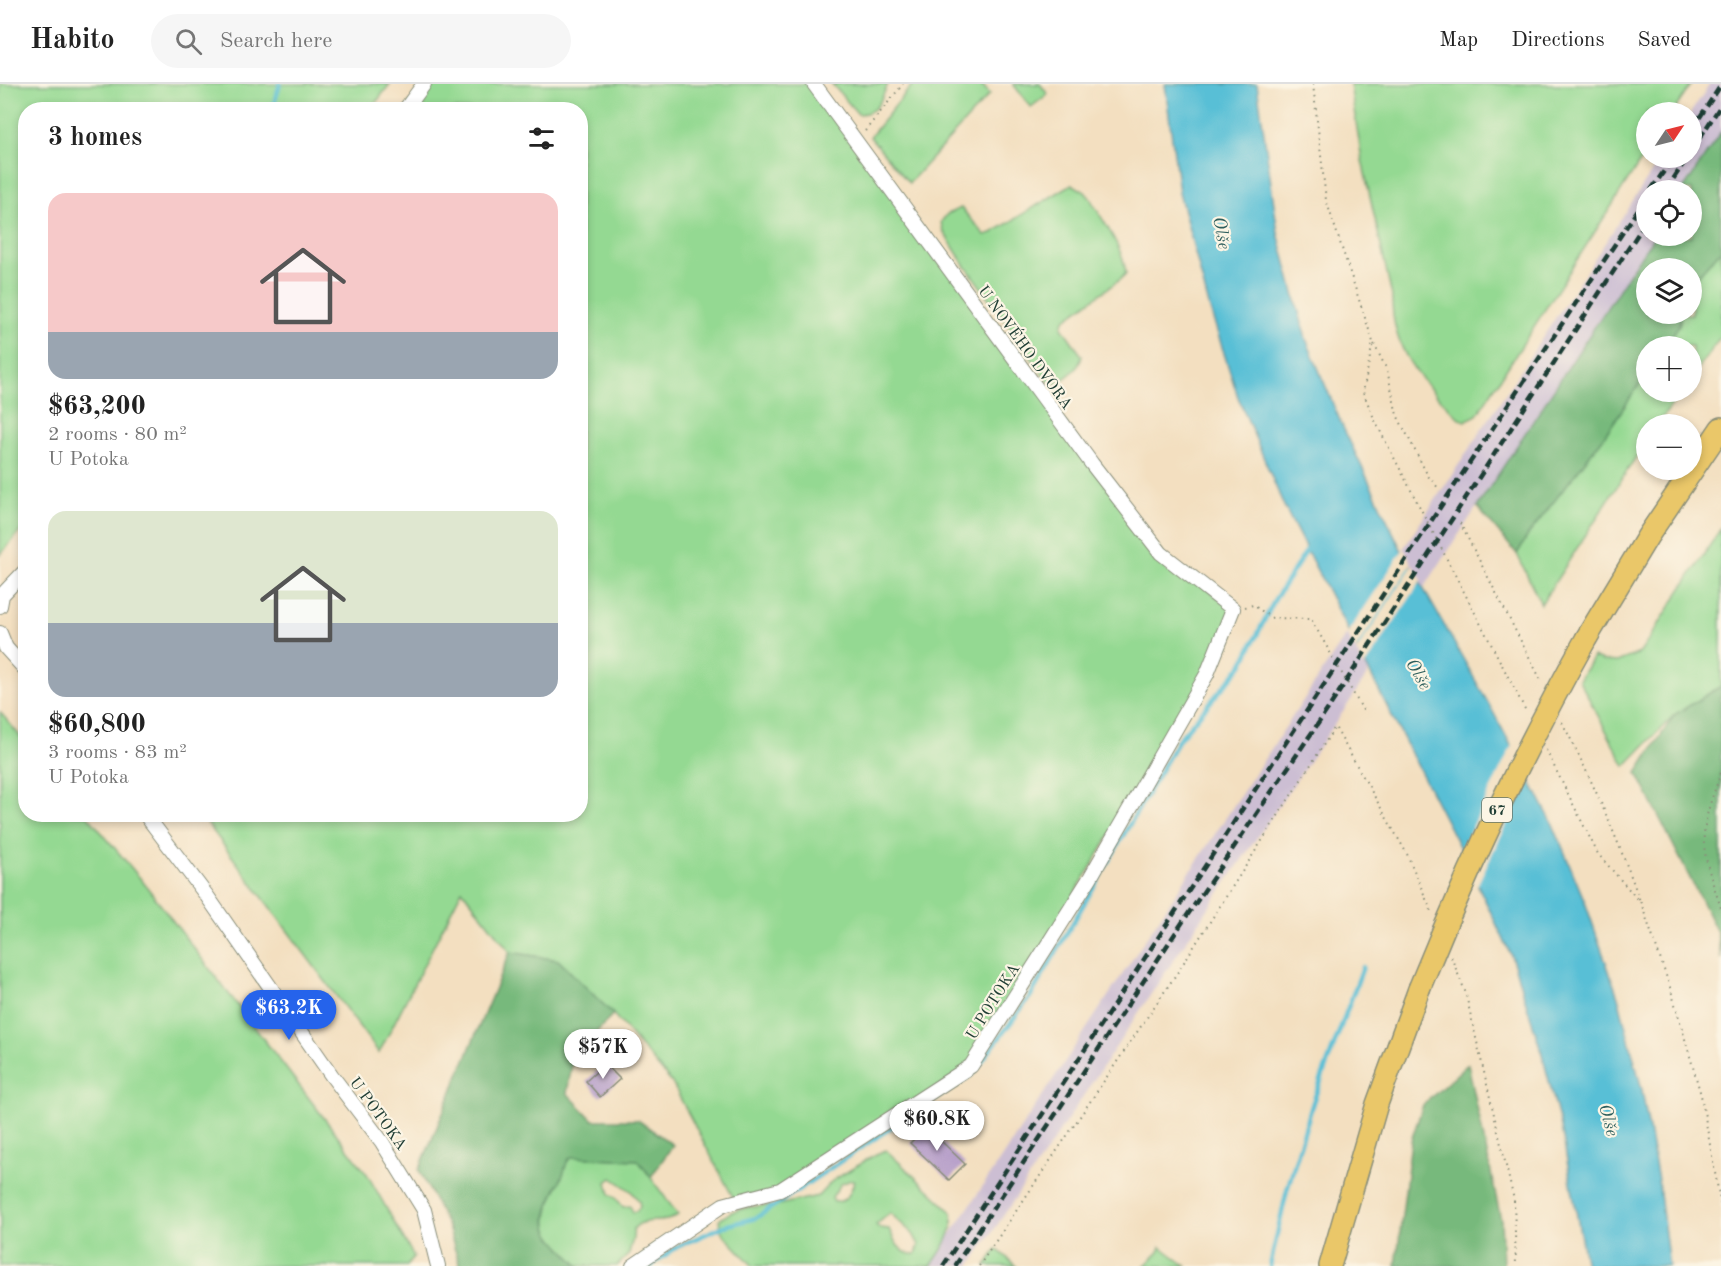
<!DOCTYPE html>
<meta charset="utf-8">
<style>
:root{--surface:#fff;--page:#f6f6f6;--text:#222;--muted:#767676;--line:#e0e0e0;--accent:#2563eb}
body{margin:0;font-family:"Old Standard TT",serif;background:var(--page);color:var(--text);height:100vh;display:flex;flex-direction:column;font-size:22px;white-space:nowrap}
*{box-sizing:border-box;margin:0}
p{font-size:20px;color:var(--muted)}
.icon{flex:none;width:33px;height:33px;fill:none;stroke:currentColor;stroke-width:2;stroke-linecap:round;stroke-linejoin:round}
.map{position:relative;flex:1;overflow:hidden}
.details{position:absolute;left:18px;top:18px;width:570px;height:720px;display:flex;flex-direction:column;background:var(--surface);border-radius:24px;box-shadow:0 3px 9px #0003}
.details>*{flex:none}
.needle{width:39px;rotate:55deg}
.buttons{position:absolute;left:1636px;top:18px;display:grid;gap:12px}
.buttons a{display:grid;place-items:center;width:66px;height:66px;border-radius:50%;background:var(--surface);box-shadow:0 3px 9px #0003;font-size:30px}
.price{position:absolute;translate:-50% -51px;padding:0 14px;border-radius:21px;background:#fff;color:#222;font-size:20px;line-height:39px;filter:drop-shadow(0 2px 3px #0008)}
.price::after{content:'';position:absolute;left:50%;top:36px;width:18px;height:14px;margin-left:-9px;background:inherit;clip-path:polygon(0 0,100% 0,50% 100%)}
.price.active{background:var(--accent);color:#fff}
ul{padding:0;list-style:none}
li{display:grid;align-content:center;gap:12px;height:318px;padding:0 30px}
li span{display:grid;place-items:center;height:186px;border-radius:18px;color:#555}
li>.icon{margin-inline-start:auto}
span .icon{width:108px;height:108px;fill:#fffc;stroke-width:1}
li b{font-size:26px}
h2{display:flex;justify-content:space-between;align-items:center;height:72px;padding:0 30px;font-size:26px}
header{display:flex;align-items:center;gap:36px;box-sizing:border-box;height:84px;padding:0 30px;background:var(--surface);border-bottom:2px solid var(--line)}
header strong{font-size:28px}
nav{display:flex;gap:33px;margin-inline-start:auto;font-size:21px}
.search{width:420px;height:54px;background:var(--page);display:flex;align-items:center;gap:15px;box-sizing:border-box;padding:0 21px;border-radius:33px;color:var(--muted);font-size:22px}
.map>svg:first-child{display:block}
.industrial{fill:#ccbed3}
.green{fill:#94d992;stroke:#5a8b63;stroke-width:1.5;fill-rule:evenodd}
.forest{fill:#77b97c;stroke:#4b7b58;stroke-width:1.5}
.water{fill:#59bfd6;stroke:#3c7e85;stroke-width:1.5}
.pier{fill:#f3dfc0}
.lines{fill:none;stroke-linecap:round;stroke-linejoin:round}
.stream{stroke:#59bfd6;stroke-width:4.5}
.building{fill:#b69ec9}
.street-casing{stroke:#898e7a;stroke-width:16}
.primary-casing{stroke:#898e7a;stroke-width:24}
.path{stroke:#898e7a;stroke-width:2;stroke-dasharray:1.5 4.5;stroke-linecap:butt}
.street{stroke:#fff;stroke-width:14}
.primary{stroke:#eac769;stroke-width:21}
.rail{stroke:#1f3d34;stroke-width:4.5;stroke-dasharray:9 4.5;stroke-linecap:butt}
.primary-bridge-casing{stroke:#898e7a;stroke-width:24;stroke-linecap:butt}
.primary-bridge{stroke:#eac769;stroke-width:21}
.labels{text-anchor:middle;stroke-width:4.5;stroke-linejoin:round;paint-order:stroke}
.shield{fill:#fcf5e5;stroke:#617469;stroke-width:1.5}
.shield-label{font-size:15px;font-weight:bold;fill:#1f3d34}
.street-label{font-size:16px;fill:#1f3d34;stroke:#fcf5e5}
.water-label{font-size:18px;font-style:italic;fill:#2e5e5c;stroke:#fcf5e5}
</style>
<header>
<strong>Habito</strong>
<div class="search"><svg class="icon" aria-label="search" viewBox="0 0 24 24"><circle cx="10" cy="10" r="6"/><path d="M15 15l6 6"/></svg>Search here</div>
<nav><a>Map</a><a>Directions</a><a>Saved</a></nav>
</header>
<div class="map">
<svg width="1721" height="1182" viewBox="0 0 1721 1182">
<rect width="100%" height="100%" fill="#fcf5e5"/>
<filter id="ink" filterUnits="userSpaceOnUse"><feTurbulence type="fractalNoise" baseFrequency=".0167" numOctaves="2"/><feDisplacementMap in="SourceGraphic" scale="12" xChannelSelector="R" yChannelSelector="G"/><feConvolveMatrix kernelMatrix="1 2 1 2 8 2 1 2 1" color-interpolation-filters="sRGB"/></filter>
<filter id="wash" filterUnits="userSpaceOnUse"><feTurbulence type="fractalNoise" baseFrequency=".008" numOctaves="4" result="noise"/><feDisplacementMap in="SourceGraphic" scale="24" xChannelSelector="R" yChannelSelector="G"/><feGaussianBlur stdDeviation="1.35" result="paint"/><feColorMatrix in="noise" values="0 0 0 0 0 0 0 0 0 0 0 0 0 0 0 0 0 1.4 0 .05"/><feComposite in="paint" operator="in"/></filter>
<g filter="url(#wash)">
<rect width="100%" height="100%" fill="#f3dfc0"/>
<path class="industrial" d="M1710,0H1721V48L1683,106H1647V152H1654L1339,634L1197,841L970,1182H930L1661,74H1692L1691,28Z"/>
<path class="green" d="M0,0H390L371,25L26,26L25,442L0,471Z
M424,0H814L1161,469L1233,525L1207,590L971,982L780,1106L735,1117L672,999L613,930L558,876L510,868L462,806L379,969L201,731L580,730V26L405,25Z
M832,0H888C880,17 879,29 858,30Z
M913,0H981L990,10L909,99L870,53Z
M1013,0H1040L1048,10L1031,23Z
M1350,0H1692L1673,28H1647V67L1477,331L1465,337L1460,335C1423,298 1391,269 1392,212L1362,76Z
M1072,100L1085,108L1090,114C1103,138 1122,161 1126,189L1122,194L1064,236L1062,243L1082,272C1080,285 1065,295 1054,300L1047,296L962,177L943,147L941,138L947,130L961,124L985,151L992,149Z
M1721,166V252L1692,293V262H1665L1679,241L1681,230H1692V198Z
M1647,289V308H1681L1658,340H1647V356L1541,520L1517,470L1528,451L1603,354Z
M1721,444V602L1674,631L1625,682L1579,596L1593,573L1602,577L1617,578L1640,569Z
M0,628L25,658L26,730L87,731L140,794L367,1090L414,1173L407,1182H0Z
M886,1066L951,1127C958,1144 941,1168 931,1182H753L722,1149L719,1136L731,1128L750,1123L778,1121L818,1112L832,1097L876,1070ZM851,1096H854C852,1107 847,1119 834,1118L832,1113L841,1100ZM890,1129L913,1150L919,1161L916,1170C901,1172 894,1157 889,1145L880,1144L876,1141Z
M572,1073L638,1076L678,1131C663,1143 644,1130 633,1146C635,1154 630,1162 629,1170L617,1182H579C550,1153 536,1148 556,1106C560,1096 565,1089 566,1079ZM612,1094L631,1107L639,1117L640,1122L637,1127L633,1128L630,1122L623,1123L616,1114L610,1110L607,1098Z
M1161,1163L1186,1182H1144L1159,1168Z
M997,1165L1016,1182H986Z"/>
<path class="forest" d="M1721,48V166L1692,198V184H1647V230H1681L1679,241L1665,262H1647V289L1603,354L1528,451L1517,470L1477,423L1654,152H1692V106H1683Z
M1721,602V875L1717,848L1637,689L1674,631Z
M510,868L558,876L613,930L573,974L567,1009L593,1036H638L673,1061L651,1093L638,1076L572,1073L568,1076C565,1081 565,1087 562,1093C536,1143 542,1145 579,1182H460L448,1143L419,1086Z
M1468,980L1501,1136L1503,1182H1396L1411,1057L1423,1021Z"/>
<path class="water" d="M1165,0H1257L1278,149L1306,255L1341,339L1401,465L1491,624L1552,738L1585,818L1618,913L1642,1006L1659,1102L1669,1182H1586L1561,1043L1541,966L1511,871L1464,772L1284,422L1238,313L1209,222L1179,108Z"/>
<path class="pier" d="M1404,464L1412,480L1355,566L1347,550Z
M1413,481L1422,496L1364,583L1356,567Z
M1513,659L1530,690L1476,804L1460,769Z"/>
<g class="lines">
<path class="stream" d="M272,26L280,0
M650,1182L677,1163L724,1142L756,1134L973,989L1030,913L1179,655L1242,581L1275,515L1309,463
M1270,1182L1287,1106L1313,1018L1363,883"/>
</g>
<g id="blocks">
<path class="building" d="M605,980L620,995L600,1013L586,997Z
M931,1039L944,1052L940,1056L965,1080L949,1096L910,1059Z"/>
</g>
</g>
<g filter="url(#ink)">
<use href="#blocks" fill-opacity="0" stroke="#898e7a" stroke-width="1.5"/>
<g class="lines">
<defs>
<path id="street" d="M405,26L424,0
M0,522L2,511L26,486
M0,549L6,564L26,586
M145,730L207,812L332,992L382,1058L424,1126L438,1182
M633,1182L723,1121L780,1106L971,982L1090,794L1207,590L1233,525L1161,469L1092,380L814,0"/>
<path id="primary" d="M1587,553L1648,452L1721,344
M1330,1182L1377,1020L1419,905"/>
</defs>
<use href="#street" class="street-casing"/>
<use href="#primary" class="primary-casing"/>
<path class="path" d="M1313,0L1326,116L1373,258L1363,308L1376,339L1527,629
M865,47L903,0
M1374,260L1387,286L1397,331L1428,392L1440,406
M1460,439L1542,598
M1245,523L1253,521L1272,534L1311,535L1364,628
M1562,638C1592,696 1618,755 1640,817
M1546,666L1598,770L1641,819L1671,906L1701,1011L1721,1122
M1721,689C1714,708 1706,728 1704,749C1702,772 1714,802 1721,824
M1451,873L1465,907L1514,1116L1516,1182
M979,1182L1177,889L1335,643L1407,770L1432,829"/>
<use href="#street" class="street"/>
<use href="#primary" class="primary"/>
<path class="rail" d="M1692,45L1721,1
M1692,66L1721,21
M1651,106L1673,74
M1666,106L1687,74
M943,1182L1441,422L1647,112
M955,1182L1182,839L1328,625L1647,136"/>
<defs>
<path id="primary-bridge" d="M1419,905C1468,784 1523,667 1587,553"/>
</defs>
<use href="#primary-bridge" class="primary-bridge-casing"/>
<use href="#primary-bridge" class="primary-bridge"/>
</g>
</g>
<g class="labels">
<rect class="shield" x="1482" y="714" width="30" height="24" rx="4.5"/>
<g class="shield-label">
<text x="1497" y="731">67</text>
</g>
<g class="street-label">
<text transform="translate(1026 263) rotate(54)" y="6">U NOVÉHO DVORA</text>
<text transform="translate(992 917) rotate(-58)" y="6">U POTOKA</text>
<text transform="translate(379 1029) rotate(54)" y="6">U POTOKA</text>
</g>
<g class="water-label">
<text transform="translate(1222 149) rotate(80)" y="6">Olše</text>
<text transform="translate(1419 590) rotate(60)" y="6">Olše</text>
<text transform="translate(1609 1036) rotate(75)" y="6">Olše</text>
</g>
</g>
</svg>
<div class="buttons">
<a><svg class="needle" viewBox="-14 -14 28 28"><path d="M0-13l5 13h-10z" fill="#e53935"/><path d="M0 13l5-13h-10z" fill="#767676"/></svg></a>
<a><svg class="icon" aria-label="locate" viewBox="0 0 24 24"><circle cx="12" cy="12" r="6"/><path d="M12 2v4M12 18v4M2 12h4M18 12h4"/></svg></a>
<a><svg class="icon" aria-label="layers" viewBox="0 0 24 24"><path d="M12 4l9 5-9 5-9-5zM3 14l9 5 9-5"/></svg></a>
<a>+</a>
<a>−</a>
</div>
<b class="price active" style="left:289px;top:957px">$63.2K</b>
<b class="price" style="left:603px;top:996px">$57K</b>
<b class="price" style="left:937px;top:1068px">$60.8K</b>
<section class="details">
<h2>3 homes<svg class="icon" aria-label="filters" viewBox="0 0 24 24"><path d="M4 7h16M4 17h16"/><circle cx="9" cy="7" r="2"/><circle cx="15" cy="17" r="2"/></svg></h2>
<ul>
<li><span style="background:linear-gradient(#f6c9c9 75%,#9aa5b1 0)"><svg class="icon" aria-label="home" viewBox="0 0 24 24"><path d="M3 11l9-7 9 7M6 9v11h12V9"/></svg></span><div><b>$63,200</b><p>2 rooms · 80 m²</p><p>U Potoka</p></div></li>
<li><span style="background:linear-gradient(#dfe7d0 60%,#9aa5b1 0)"><svg class="icon" aria-label="home" viewBox="0 0 24 24"><path d="M3 11l9-7 9 7M6 9v11h12V9"/></svg></span><div><b>$60,800</b><p>3 rooms · 83 m²</p><p>U Potoka</p></div></li>
</ul>
</section>
</div>
